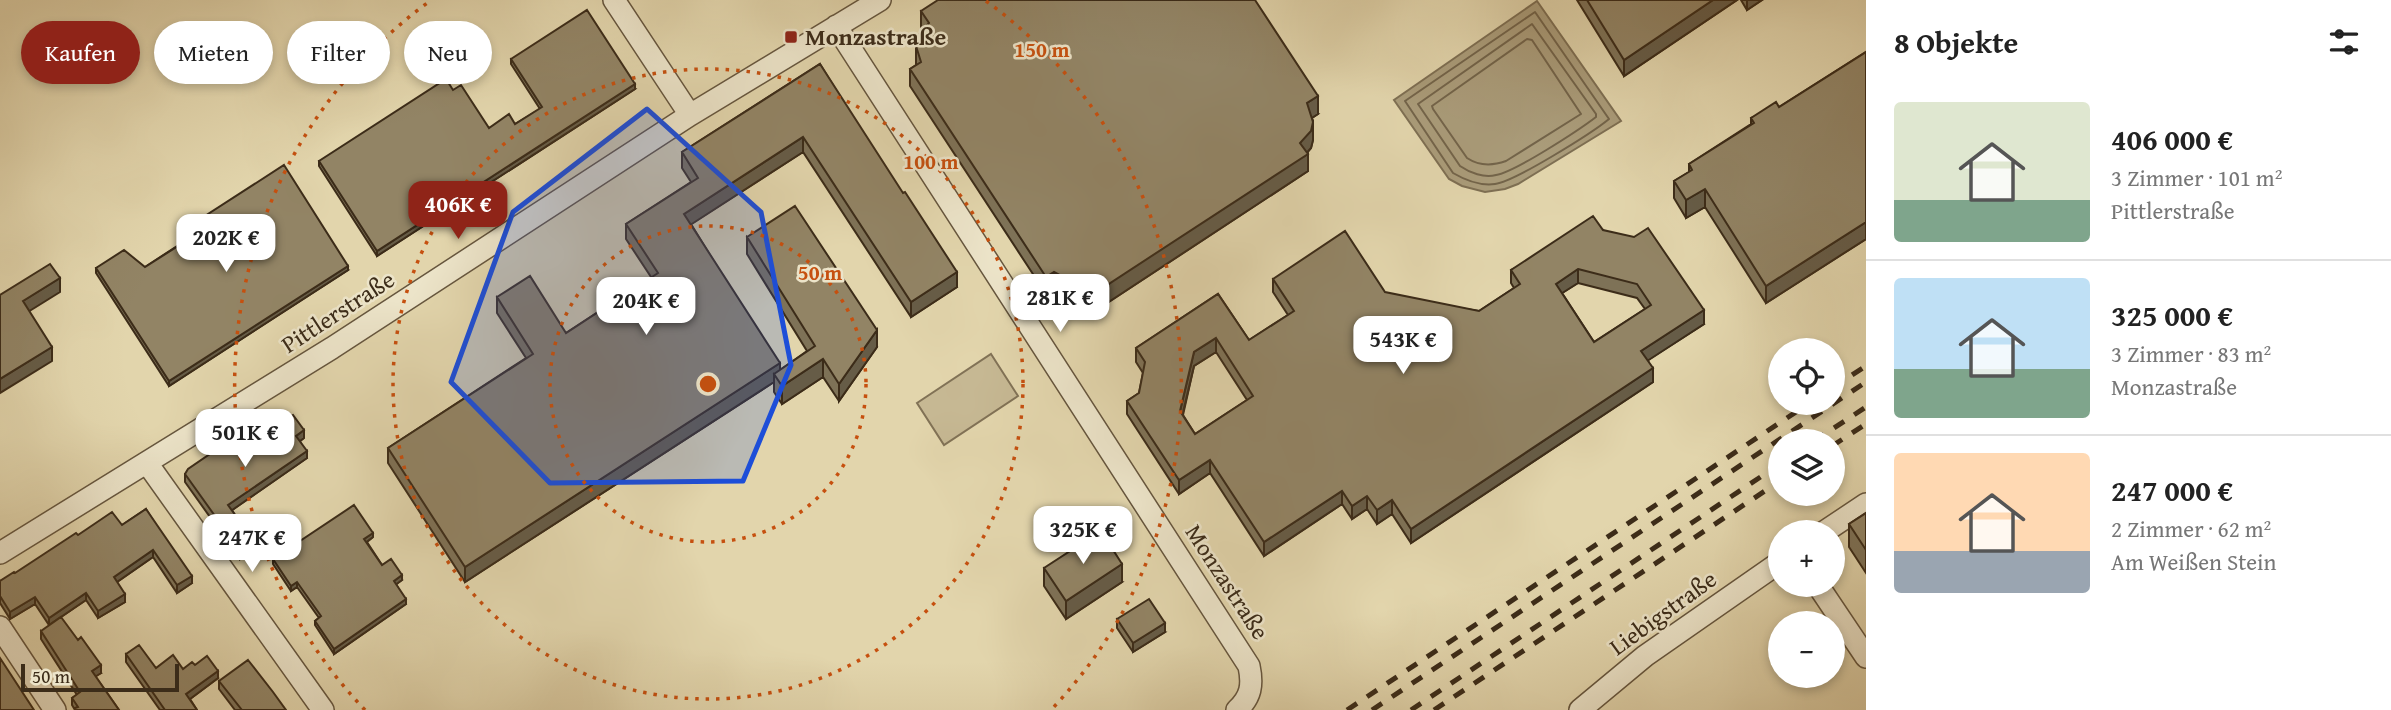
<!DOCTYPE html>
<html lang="de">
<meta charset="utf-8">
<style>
:root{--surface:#fff;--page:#f6f6f6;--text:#222;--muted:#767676;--line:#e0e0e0;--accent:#8f2418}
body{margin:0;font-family:"Gentium Book Plus",serif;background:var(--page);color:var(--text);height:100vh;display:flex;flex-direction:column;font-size:26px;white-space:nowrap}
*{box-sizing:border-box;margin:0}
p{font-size:23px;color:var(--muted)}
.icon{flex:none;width:38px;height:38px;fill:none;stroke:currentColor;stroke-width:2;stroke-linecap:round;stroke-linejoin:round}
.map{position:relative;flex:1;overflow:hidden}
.details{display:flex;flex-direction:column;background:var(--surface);width:525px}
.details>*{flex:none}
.hud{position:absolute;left:21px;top:21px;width:665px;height:63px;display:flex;gap:14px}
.controls{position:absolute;left:1768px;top:338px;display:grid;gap:14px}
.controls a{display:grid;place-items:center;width:77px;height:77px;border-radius:50%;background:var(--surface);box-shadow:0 4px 10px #0003;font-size:35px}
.scale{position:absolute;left:21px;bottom:18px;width:158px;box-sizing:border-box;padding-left:7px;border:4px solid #3c2c19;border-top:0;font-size:19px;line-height:24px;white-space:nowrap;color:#3c2c19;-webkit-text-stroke:5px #ece4c9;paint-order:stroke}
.price{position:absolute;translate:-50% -60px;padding:0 16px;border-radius:14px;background:#fff;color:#222;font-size:23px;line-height:46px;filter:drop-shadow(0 2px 4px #0008)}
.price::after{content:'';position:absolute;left:50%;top:42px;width:21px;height:16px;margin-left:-10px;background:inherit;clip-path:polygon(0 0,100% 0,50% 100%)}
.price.current{background:var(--accent);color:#fff}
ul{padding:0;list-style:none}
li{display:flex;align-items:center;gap:21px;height:175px;padding:0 28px}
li+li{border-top:2px solid var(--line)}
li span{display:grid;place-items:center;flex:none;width:196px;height:140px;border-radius:7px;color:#555}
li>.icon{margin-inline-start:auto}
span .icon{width:84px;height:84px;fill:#fffc;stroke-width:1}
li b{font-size:30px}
h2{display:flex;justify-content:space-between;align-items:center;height:84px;padding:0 28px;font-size:30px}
.chip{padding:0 24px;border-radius:32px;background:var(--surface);box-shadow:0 4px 10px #0003;font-size:24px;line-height:63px}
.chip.current{background:var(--accent);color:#fff}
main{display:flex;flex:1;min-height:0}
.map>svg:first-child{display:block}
.pitch{fill:#c6b893;stroke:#817256;stroke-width:2}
.water{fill:#aa9c7a;stroke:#7e6f53;stroke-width:2}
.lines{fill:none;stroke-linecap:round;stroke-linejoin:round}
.shore{stroke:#73644a;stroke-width:2}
.street-casing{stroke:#66563e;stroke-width:24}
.street{stroke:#ece4c9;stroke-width:21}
.rail{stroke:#3c2c19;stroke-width:5;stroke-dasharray:12 12;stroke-linecap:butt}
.wall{fill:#7e7257;stroke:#3c2c19;stroke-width:2;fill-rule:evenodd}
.shaded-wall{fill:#665c47;stroke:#3c2c19;stroke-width:2}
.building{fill:#928465;stroke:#3c2c19;stroke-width:2;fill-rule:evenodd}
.marked{fill:#1d4ed8;fill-opacity:0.2;stroke:#1d4ed8;stroke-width:5;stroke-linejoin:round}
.ring{fill:none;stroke:#c6500f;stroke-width:3.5;stroke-dasharray:3.5 7}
.poi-dot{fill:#8f2418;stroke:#ece4c9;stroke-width:2.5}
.labels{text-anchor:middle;stroke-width:5;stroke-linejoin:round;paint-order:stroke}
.poi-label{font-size:24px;font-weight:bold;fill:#3c2c19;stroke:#ece4c9;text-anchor:start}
.street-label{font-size:24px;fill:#3c2c19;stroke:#ece4c9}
.centre{fill:#c6500f;stroke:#ece4c9;stroke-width:3.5}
.ring-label{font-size:21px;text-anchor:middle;font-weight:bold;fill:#c6500f;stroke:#ece4c9;stroke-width:5;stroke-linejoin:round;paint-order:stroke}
</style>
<main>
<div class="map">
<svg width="1866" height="710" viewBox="0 0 1866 710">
<rect width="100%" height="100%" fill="#e2d5ac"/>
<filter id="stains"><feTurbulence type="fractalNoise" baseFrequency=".00286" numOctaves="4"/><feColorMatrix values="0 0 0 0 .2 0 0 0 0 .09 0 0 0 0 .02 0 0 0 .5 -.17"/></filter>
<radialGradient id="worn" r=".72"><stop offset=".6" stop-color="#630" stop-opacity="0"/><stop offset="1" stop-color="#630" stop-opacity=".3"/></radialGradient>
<path class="pitch" d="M991,354L1018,396L944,445L917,403Z"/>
<path class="water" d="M1537,1L1621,121L1518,184L1505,189L1485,192L1462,186L1449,179L1394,100Z"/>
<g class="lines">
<path class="shore" d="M1535,12L1609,119C1592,133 1514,182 1495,184C1481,186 1465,180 1453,173L1405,101Z
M1532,24L1596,114V117C1579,130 1515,172 1496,175C1484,178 1470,173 1460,166L1418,104Z
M1527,39L1532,40L1581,114L1506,161C1492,166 1479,166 1467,158L1433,109L1432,106Z"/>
<defs>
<path id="street" d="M614,0L690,115
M836,26L1249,666C1253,685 1251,697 1237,710
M147,463L323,710
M1824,532L1866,504
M0,553L332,348L690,115L880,0
M1817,584L1866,657
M0,627L55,710
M1580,710L1645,656L1780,562"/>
</defs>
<use href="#street" class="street-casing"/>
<use href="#street" class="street"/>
<path class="rail" d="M1832,388L1866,366
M1814,441L1866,407
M1832,446L1866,424
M1347,710L1811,402
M1372,710L1866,382
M1411,710L1780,464
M1434,710L1780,481"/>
</g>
<path class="wall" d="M1577,0H1737L1624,76Z
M1741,0H1762L1747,10Z
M921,11L1318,114L1312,118L1313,140L1311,148L1307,153L1308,171L1101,307L1095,297L1076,302L1054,289L1046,294L910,86V69L916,65V46L923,30L921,28Z
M1866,52V239L1766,303L1705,207L1686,218L1674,198V181L1689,172V164L1751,124V118L1779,107Z
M511,59L635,89L377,256L319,166V161L489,128L515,124L540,109L511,64Z
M820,64L957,287L911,317L803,152L691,224L780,370L807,351L747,254V237L877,347L839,401L823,377L782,404L774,392V382L465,582L388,463V448L526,358L497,313V297L566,333L651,277L626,239V224L691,182L682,168V152Z
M191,225L348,270L169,386L96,273V268L145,267L194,235L191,230Z
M1603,230L1704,324L1648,360L1653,382L1411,543L1392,514L1377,524L1367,509L1352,519L1342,504L1264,556L1210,473L1179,494L1127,414V401L1139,393L1143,373L1136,362V348L1218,294L1249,340L1288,315L1273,292V279L1479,311L1514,288L1511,283V270ZM1578,283L1637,298L1645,309L1594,342L1562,293ZM1216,352L1247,400L1195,434L1183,415L1194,366Z
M304,438L300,441L307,458L232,510L254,549L240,559L185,482V474Z
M146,509L192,583L177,593L153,557L117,582L125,602L98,618L86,600L49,625L35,604L10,619L0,603V581L122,525Z
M1866,513V573L1849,547V524Z
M373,537L367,542L382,565L402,580L396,584L406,604L334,654L315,625V621L319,618L297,587L291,591L273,564V559Z
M1044,568L1122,582L1066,619L1044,586Z
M1117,619L1165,632L1133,652L1117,628Z
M41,631L101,673L95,676L119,710H75L72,705V698L77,695L41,639Z
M126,654L156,668L183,669L195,665L218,678L190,699L197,710H160L126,662Z
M219,681L286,710H235L219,689Z"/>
<path class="shaded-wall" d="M1713,0H1737L1624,76V60Z
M1747,0H1762L1747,10Z
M635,84V89L377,256V251Z
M1318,96V114L1307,121V103Z
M1313,122V140L1311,148L1303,157L1308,154V171L1101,307V289L1300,143Z
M803,137V152L684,229V214Z
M1705,189V207L1686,218V200Z
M1866,222V239L1766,303V286Z
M348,266V270L169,386V381Z
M1578,269V283L1556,297V284Z
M957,272V287L911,317V302Z
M1054,272V289L1046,294V277Z
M60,278V292L23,315V301Z
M1095,280V297L1076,302V284Z
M1704,310V324L1641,365V351Z
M877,330V347L839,401V384Z
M1216,338V352L1194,366L1180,425V411L1194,352Z
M52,347V361L0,393V379Z
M823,359V377L782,404V386Z
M780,363V378L774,374V382L465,582V567Z
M1653,368V382L1411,543V529Z
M304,430V438L296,444V436Z
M307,451V458L228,513V505Z
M1210,460V473L1179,494V480Z
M1342,491V504L1264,556V542Z
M1367,496V509L1352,519V506Z
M1392,500V514L1377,524V510Z
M373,533V537L364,544V539Z
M254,541V549L240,559V551Z
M153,550V557L114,584V577Z
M1122,564V582L1066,619V601Z
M402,575V580L394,586V581Z
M192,576V583L177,593V585Z
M297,582V587L291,591V586Z
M86,593V600L49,625V618Z
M125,594V602L98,618V611Z
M35,597V604L10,619V612Z
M406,599V604L334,654V649Z
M1165,623V632L1133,652V643Z
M101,665V673L92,679V671Z
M218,671V678L186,702V694Z"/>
<path class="building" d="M938,0H1255L1318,96L1307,103L1313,122L1311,131L1300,143L1308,154L1101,289L1095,280L1076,284L1054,272L1046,277L910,69L921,62L916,46L917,37L929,23L921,11Z
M1587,0H1713L1624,60Z
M587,10L635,84L377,251L319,161L446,79L453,90L461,85L489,128L509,114L515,124L542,107L511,59Z
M1866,52V222L1766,286L1705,189L1686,200L1674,181L1692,170L1689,164L1754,123L1751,118L1776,102L1779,107Z
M820,64L903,193L905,192L957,272L911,302L803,137L684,214L780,363L465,567L388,448L533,354L497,297L530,276L566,333L658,273L626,224L698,178L682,152Z
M284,165L348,266L169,381L96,268L124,250L145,267L197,234L191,225Z
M795,206L877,330L839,384L823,359L782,386L774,374L815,346L747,237Z
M1593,216L1603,230L1634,237L1648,228L1704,310L1641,351L1653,368L1411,529L1392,500L1377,510L1367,496L1352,506L1342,491L1264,542L1210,460L1179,480L1127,401L1139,393L1145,362L1136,348L1218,294L1249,340L1294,311L1273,279L1345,231L1385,292L1479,311L1520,284L1511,270ZM1578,269L1637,284L1651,305L1594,342L1556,284ZM1216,338L1253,396L1195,434L1180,411L1194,352Z
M50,264L60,278L23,301L52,347L0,379V295Z
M270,413L277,423L293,415L304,430L296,436L307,451L228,505L254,541L240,551L185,474L188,469Z
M354,505L373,533L364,539L382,565L391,559L402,575L394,581L406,599L334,649L315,621L321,616L297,582L291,586L273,559Z
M146,509L192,576L177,585L153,550L114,577L125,594L98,611L86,593L49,618L35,597L10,612L0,596V581L14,572L15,573L76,533L78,535L112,512L122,525Z
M1866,513V550L1849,524Z
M1101,531L1122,564L1066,601L1044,568Z
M1149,599L1165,623L1133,643L1117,619Z
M61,617L78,640L81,637L101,665L92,671L119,710H77L75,708L78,707L72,698L80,692L41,631Z
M139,645L156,668L173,655L183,669L192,662L195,665L207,656L218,671L186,694L197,710H165L126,654Z
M0,658L34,710H0Z
M248,660L273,692L286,710H242L219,681Z"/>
<path class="marked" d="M647,109L761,212L791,365L743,481L550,483L451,382L513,212Z"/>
<g class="ring">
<circle cx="708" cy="384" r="158"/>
<circle cx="708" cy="384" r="315"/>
<path d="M365 710A473 473 0 0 1 430 1M986 1A473 473 0 0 1 1051 710"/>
</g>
<rect class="poi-dot" x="784" y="30" width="14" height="14" rx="3.5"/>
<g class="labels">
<g class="poi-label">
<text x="805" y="45">Monzastraße</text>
</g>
<g class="street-label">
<text transform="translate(338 312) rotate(-33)" y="8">Pittlerstraße</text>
<text transform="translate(1227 582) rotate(57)" y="8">Monzastraße</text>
<text transform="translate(1663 613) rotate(-36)" y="8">Liebigstraße</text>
</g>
</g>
<circle cx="708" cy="384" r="10" class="centre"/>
<g class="ring-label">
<text x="1042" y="57">150 m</text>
<text x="931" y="169">100 m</text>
<text x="820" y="280">50 m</text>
</g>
<rect width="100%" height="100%" filter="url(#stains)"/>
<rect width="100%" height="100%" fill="url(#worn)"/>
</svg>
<div class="controls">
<a><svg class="icon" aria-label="locate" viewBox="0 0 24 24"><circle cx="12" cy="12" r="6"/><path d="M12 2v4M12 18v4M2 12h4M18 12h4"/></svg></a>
<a><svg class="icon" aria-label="layers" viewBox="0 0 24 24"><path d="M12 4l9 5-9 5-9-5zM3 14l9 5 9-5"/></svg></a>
<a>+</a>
<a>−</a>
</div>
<div class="scale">50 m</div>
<b class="price current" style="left:458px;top:241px">406K €</b>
<b class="price" style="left:226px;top:274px">202K €</b>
<b class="price" style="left:1060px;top:334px">281K €</b>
<b class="price" style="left:646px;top:337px">204K €</b>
<b class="price" style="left:1403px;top:376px">543K €</b>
<b class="price" style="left:245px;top:469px">501K €</b>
<b class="price" style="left:1083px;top:566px">325K €</b>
<b class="price" style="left:252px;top:574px">247K €</b>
<div class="hud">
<a class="chip current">Kaufen</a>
<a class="chip">Mieten</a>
<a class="chip">Filter</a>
<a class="chip">Neu</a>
</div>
</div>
<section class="details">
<h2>8 Objekte<svg class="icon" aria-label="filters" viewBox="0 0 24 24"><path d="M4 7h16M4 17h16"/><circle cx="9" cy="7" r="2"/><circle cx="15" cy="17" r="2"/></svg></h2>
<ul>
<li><span style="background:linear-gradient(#dfe7d0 70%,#7fa58c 0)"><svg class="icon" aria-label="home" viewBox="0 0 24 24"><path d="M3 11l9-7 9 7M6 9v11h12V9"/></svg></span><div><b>406 000 €</b><p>3 Zimmer · 101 m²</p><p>Pittlerstraße</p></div></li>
<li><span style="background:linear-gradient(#bfe0f5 65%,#7fa58c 0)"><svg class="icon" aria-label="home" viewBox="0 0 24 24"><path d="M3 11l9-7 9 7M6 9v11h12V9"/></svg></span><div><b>325 000 €</b><p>3 Zimmer · 83 m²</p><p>Monzastraße</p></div></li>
<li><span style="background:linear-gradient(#ffd9b3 70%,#9aa5b1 0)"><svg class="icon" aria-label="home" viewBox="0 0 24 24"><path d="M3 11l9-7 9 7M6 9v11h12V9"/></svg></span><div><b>247 000 €</b><p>2 Zimmer · 62 m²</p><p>Am Weißen Stein</p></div></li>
</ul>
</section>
</main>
